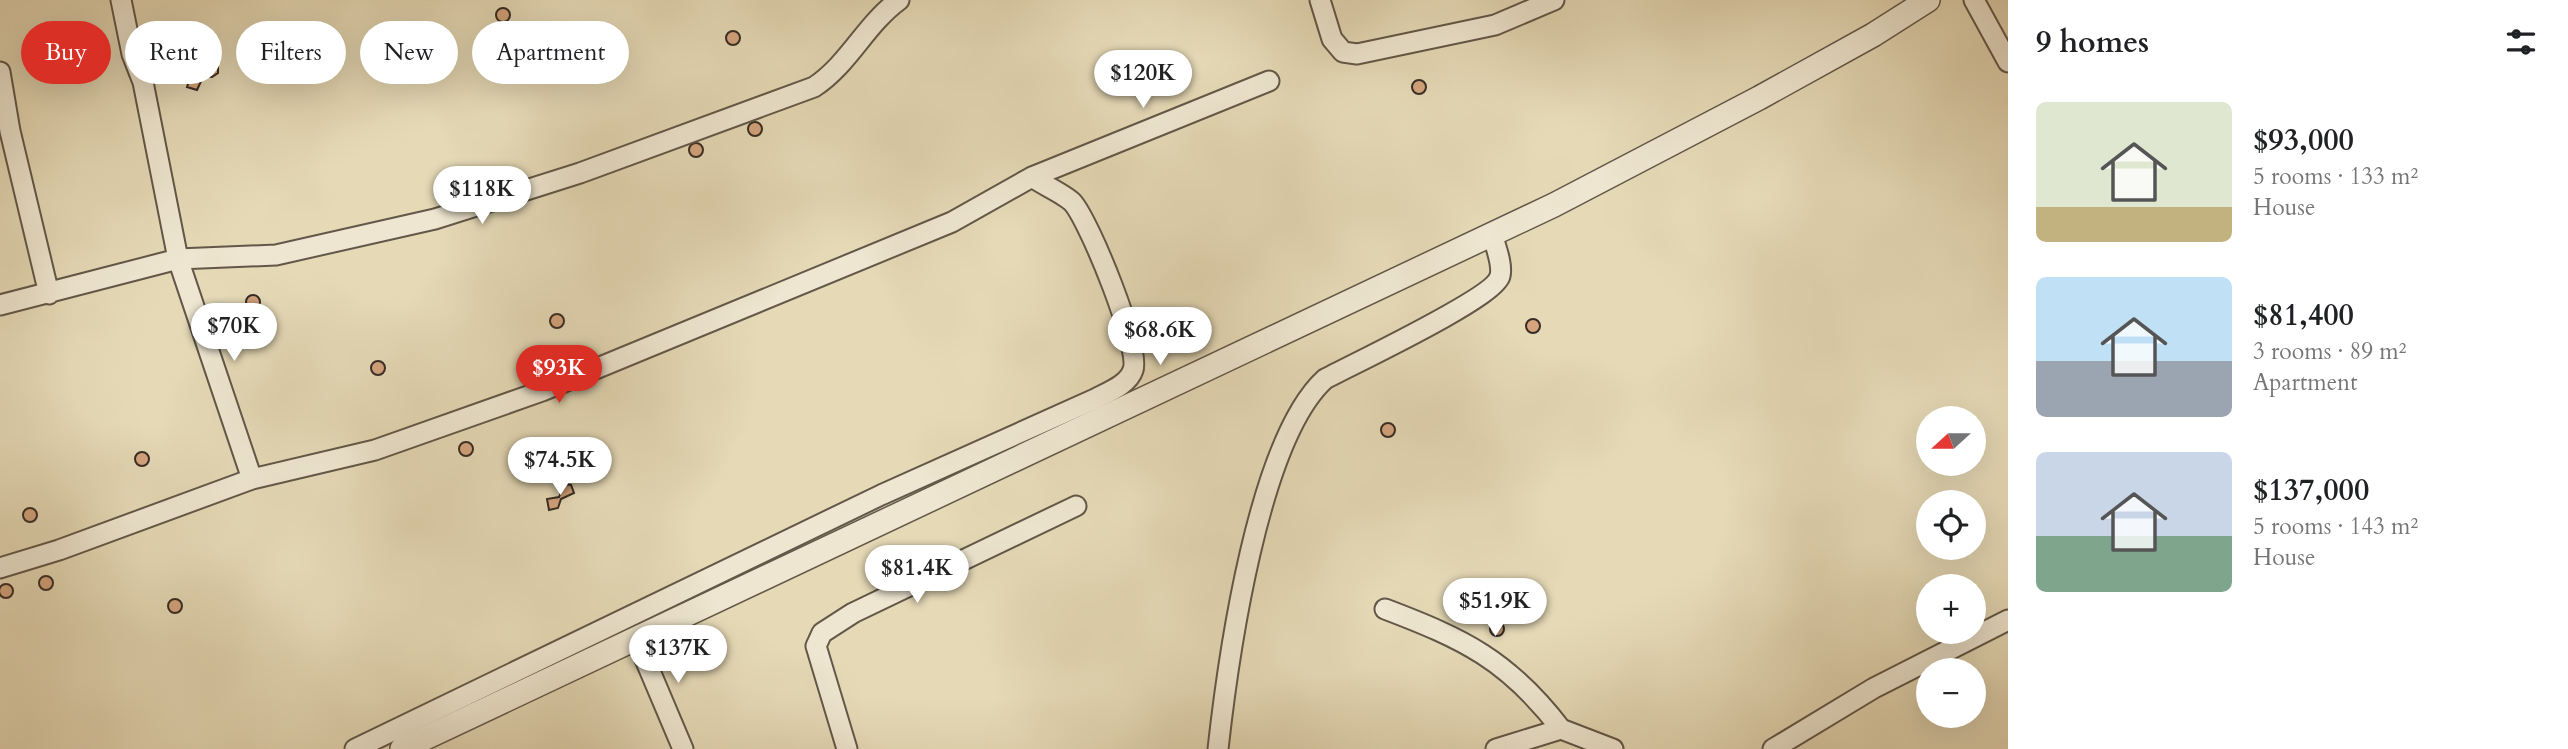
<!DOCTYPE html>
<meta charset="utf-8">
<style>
:root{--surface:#fff;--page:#f2f2f2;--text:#202124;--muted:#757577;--accent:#d93025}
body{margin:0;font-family:Cardo,serif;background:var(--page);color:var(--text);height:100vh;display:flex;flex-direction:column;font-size:26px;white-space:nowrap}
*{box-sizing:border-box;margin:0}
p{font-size:23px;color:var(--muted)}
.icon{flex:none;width:38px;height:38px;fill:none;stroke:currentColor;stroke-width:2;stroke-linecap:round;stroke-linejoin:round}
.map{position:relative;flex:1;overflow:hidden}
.side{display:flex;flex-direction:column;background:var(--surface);width:560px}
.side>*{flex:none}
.top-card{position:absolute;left:21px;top:21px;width:665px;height:63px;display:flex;gap:14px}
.needle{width:46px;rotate:249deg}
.tools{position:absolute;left:1916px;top:406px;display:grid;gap:14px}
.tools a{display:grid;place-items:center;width:70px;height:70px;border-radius:50%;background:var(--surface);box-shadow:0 7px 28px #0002;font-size:35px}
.price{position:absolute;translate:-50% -60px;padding:0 16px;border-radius:24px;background:#fff;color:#222;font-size:23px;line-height:46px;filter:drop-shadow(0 2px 4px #0008)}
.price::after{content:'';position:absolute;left:50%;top:42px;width:21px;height:16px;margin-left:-10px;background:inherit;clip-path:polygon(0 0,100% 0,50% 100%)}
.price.selected{background:var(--accent);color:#fff}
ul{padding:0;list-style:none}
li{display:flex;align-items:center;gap:21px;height:175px;padding:0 28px}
li span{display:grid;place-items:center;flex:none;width:196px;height:140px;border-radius:10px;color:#555}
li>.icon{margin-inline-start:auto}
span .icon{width:84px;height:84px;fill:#fffc;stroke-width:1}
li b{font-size:30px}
h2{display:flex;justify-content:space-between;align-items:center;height:84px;padding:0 28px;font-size:30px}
.pill{padding:0 24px;border-radius:32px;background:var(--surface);box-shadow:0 7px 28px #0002;font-size:24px;line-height:63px}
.pill.selected{background:var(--accent);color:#fff}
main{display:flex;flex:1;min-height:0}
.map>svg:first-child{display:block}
.building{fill:#d5a47e;stroke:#362c24;stroke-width:2}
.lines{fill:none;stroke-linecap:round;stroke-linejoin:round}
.minor-casing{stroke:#625748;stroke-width:23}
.tertiary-casing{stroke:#625748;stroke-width:26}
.minor{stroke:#eee6d0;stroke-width:19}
.tertiary{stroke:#eee6d0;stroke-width:23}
</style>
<main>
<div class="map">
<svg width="2008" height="749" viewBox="0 0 2008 749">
<rect width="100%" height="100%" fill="#e5d9b6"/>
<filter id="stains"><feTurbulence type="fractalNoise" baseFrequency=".00286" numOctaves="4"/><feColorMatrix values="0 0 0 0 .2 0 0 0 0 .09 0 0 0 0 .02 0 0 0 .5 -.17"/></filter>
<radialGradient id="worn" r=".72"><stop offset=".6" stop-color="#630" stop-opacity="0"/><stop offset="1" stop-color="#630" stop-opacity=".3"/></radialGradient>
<path class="building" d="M496 15a7 7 0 1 1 14 0a7 7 0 1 1-14 0Z
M726 38a7 7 0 1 1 14 0a7 7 0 1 1-14 0Z
M411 48a7 7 0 1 1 14 0a7 7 0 1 1-14 0Z
M212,63L218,67V73L212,77L204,76L207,66Z
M203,77L197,90L187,87L190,78Z
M1412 87a7 7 0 1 1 14 0a7 7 0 1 1-14 0Z
M748 129a7 7 0 1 1 14 0a7 7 0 1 1-14 0Z
M689 150a7 7 0 1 1 14 0a7 7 0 1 1-14 0Z
M246 302a7 7 0 1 1 14 0a7 7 0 1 1-14 0Z
M550 321a7 7 0 1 1 14 0a7 7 0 1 1-14 0Z
M1526 326a7 7 0 1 1 14 0a7 7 0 1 1-14 0Z
M371 368a7 7 0 1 1 14 0a7 7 0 1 1-14 0Z
M1381 430a7 7 0 1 1 14 0a7 7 0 1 1-14 0Z
M459 449a7 7 0 1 1 14 0a7 7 0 1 1-14 0Z
M135 459a7 7 0 1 1 14 0a7 7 0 1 1-14 0Z
M564,484L571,485L574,493L561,499L558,508L549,510L547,499L559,497Z
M23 515a7 7 0 1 1 14 0a7 7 0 1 1-14 0Z
M39 583a7 7 0 1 1 14 0a7 7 0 1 1-14 0Z
M-1 591a7 7 0 1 1 14 0a7 7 0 1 1-14 0Z
M168 606a7 7 0 1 1 14 0a7 7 0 1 1-14 0Z
M1490 629a7 7 0 1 1 14 0a7 7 0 1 1-14 0Z"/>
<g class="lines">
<defs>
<path id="minor" d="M121,0L132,54L143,82L178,259L252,479
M1320,0L1332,39L1343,52L1357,54L1495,25L1554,0
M1974,0L2008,62
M0,72L10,131L49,294
M1032,177L1269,81
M0,305L178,259L276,255L435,219L580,173L814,87C849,64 865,25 899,0
M0,568L59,550L252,479L375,450L542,391L952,222L1032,177C1043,185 1066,195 1073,203C1090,223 1141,348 1133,370C1128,385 1108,392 1095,399L881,495L355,749
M1385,609C1464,639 1508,660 1561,729
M636,638L683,749
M847,749L816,646L822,633L853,613L1076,506
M1218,749C1228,659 1258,440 1325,379C1353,364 1494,298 1500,276C1503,264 1495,245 1492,234
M1496,749L1561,729L1613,749
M1773,749L1874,688L2008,620"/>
<path id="tertiary" d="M402,749L1554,205L1759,98L1873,35L1928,0"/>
</defs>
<use href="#minor" class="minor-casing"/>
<use href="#tertiary" class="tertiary-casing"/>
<use href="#minor" class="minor"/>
<use href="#tertiary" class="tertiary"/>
</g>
<rect width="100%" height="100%" filter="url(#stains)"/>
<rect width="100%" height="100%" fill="url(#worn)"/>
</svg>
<div class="tools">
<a><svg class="needle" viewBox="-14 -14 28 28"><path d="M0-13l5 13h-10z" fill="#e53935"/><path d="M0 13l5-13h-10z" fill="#757577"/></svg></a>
<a><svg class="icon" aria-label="locate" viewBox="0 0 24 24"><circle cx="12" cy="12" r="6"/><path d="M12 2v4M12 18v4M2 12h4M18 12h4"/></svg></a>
<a>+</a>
<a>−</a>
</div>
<b class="price" style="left:1143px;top:110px">$120K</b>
<b class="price" style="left:482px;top:226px">$118K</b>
<b class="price" style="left:234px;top:363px">$70K</b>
<b class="price" style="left:1160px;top:367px">$68.6K</b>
<b class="price selected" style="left:559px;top:405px">$93K</b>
<b class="price" style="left:560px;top:497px">$74.5K</b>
<b class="price" style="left:917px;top:605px">$81.4K</b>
<b class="price" style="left:1495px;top:638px">$51.9K</b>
<b class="price" style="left:678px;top:685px">$137K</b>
<div class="top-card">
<a class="pill selected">Buy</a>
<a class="pill">Rent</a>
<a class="pill">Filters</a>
<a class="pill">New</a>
<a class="pill">Apartment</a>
</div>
</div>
<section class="side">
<h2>9 homes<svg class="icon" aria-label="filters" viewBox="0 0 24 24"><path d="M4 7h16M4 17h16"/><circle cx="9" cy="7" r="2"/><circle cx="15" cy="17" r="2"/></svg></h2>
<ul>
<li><span style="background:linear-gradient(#dfe7d0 75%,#c2b280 0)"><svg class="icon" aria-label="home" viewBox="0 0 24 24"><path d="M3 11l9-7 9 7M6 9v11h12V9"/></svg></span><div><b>$93,000</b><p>5 rooms · 133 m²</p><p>House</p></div></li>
<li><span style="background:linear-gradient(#bfe0f5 60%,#9aa5b1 0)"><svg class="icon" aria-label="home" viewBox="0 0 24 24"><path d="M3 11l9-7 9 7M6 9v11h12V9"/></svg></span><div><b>$81,400</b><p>3 rooms · 89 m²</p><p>Apartment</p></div></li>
<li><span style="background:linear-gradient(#c9d6e8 60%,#7fa58c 0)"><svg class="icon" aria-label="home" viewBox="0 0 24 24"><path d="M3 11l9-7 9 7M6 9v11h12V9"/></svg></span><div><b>$137,000</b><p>5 rooms · 143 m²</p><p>House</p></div></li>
</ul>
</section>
</main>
